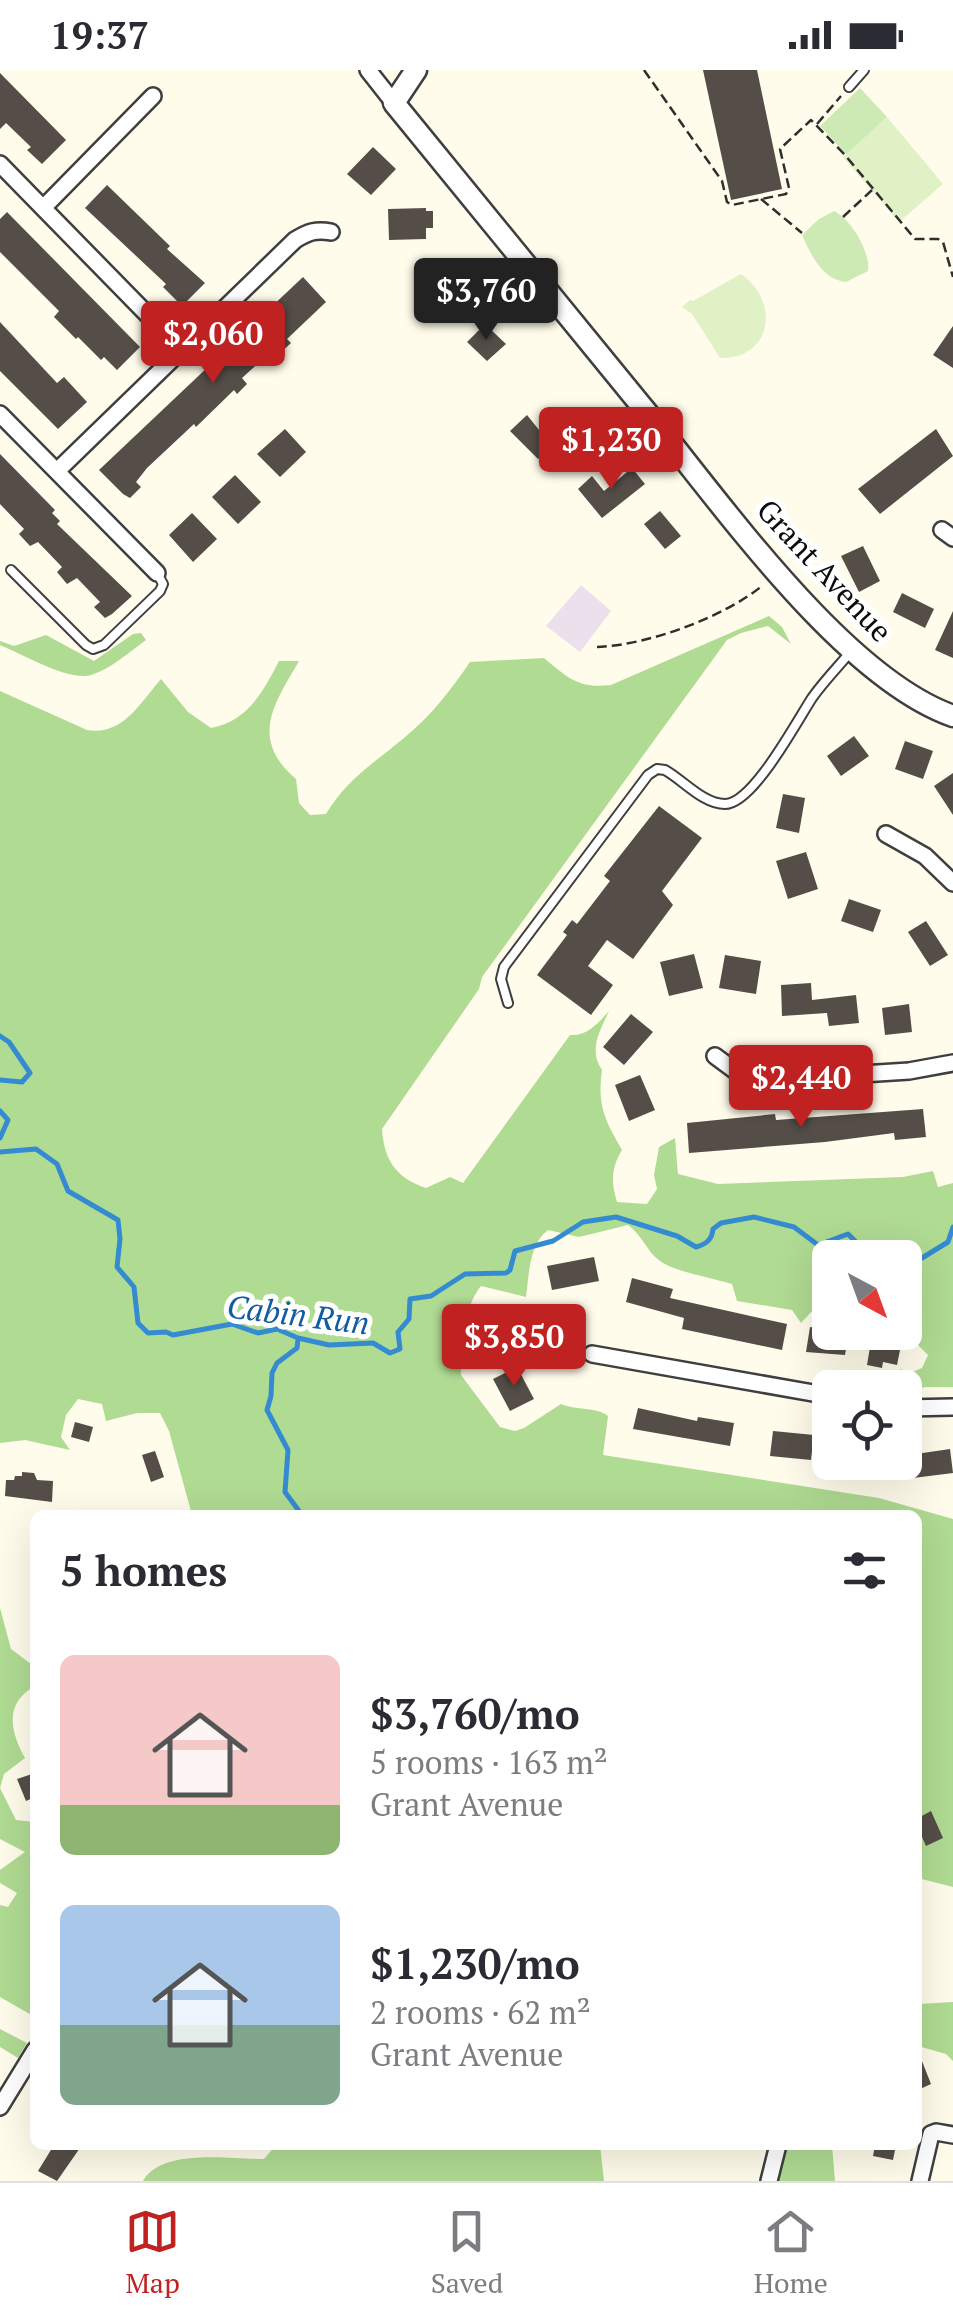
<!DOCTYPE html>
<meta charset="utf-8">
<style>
:root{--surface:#fff;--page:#f2f2f3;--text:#2b2b33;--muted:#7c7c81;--line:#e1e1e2;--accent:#c02121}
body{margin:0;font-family:"PT Serif",serif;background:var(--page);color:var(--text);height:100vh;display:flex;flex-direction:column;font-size:38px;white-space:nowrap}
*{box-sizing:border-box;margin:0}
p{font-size:32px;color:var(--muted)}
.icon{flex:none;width:55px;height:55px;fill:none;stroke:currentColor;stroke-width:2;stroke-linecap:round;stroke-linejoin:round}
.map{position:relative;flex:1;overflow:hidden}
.drawer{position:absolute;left:30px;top:1440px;width:892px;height:640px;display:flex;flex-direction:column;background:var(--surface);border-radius:15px;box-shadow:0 10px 40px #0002}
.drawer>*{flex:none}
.needle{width:65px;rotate:139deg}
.fabs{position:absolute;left:812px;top:1170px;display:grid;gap:20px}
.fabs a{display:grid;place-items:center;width:110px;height:110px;border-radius:15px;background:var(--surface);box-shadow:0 10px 40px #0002;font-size:50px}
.price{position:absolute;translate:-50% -85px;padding:0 22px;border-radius:10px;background:var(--accent);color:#fff;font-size:32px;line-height:65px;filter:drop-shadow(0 2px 5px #0008)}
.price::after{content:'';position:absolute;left:50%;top:60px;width:30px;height:22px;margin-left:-15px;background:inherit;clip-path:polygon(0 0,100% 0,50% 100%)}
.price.on{background:#222;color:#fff}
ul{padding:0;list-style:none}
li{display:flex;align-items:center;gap:30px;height:250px;padding:0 30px}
li span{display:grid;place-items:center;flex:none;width:280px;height:200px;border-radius:15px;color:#555}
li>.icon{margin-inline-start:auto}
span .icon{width:120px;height:120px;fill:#fffc;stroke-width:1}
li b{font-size:42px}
h2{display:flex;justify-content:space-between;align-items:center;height:120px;padding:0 30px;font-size:42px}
.status{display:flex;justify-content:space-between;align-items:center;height:70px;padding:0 50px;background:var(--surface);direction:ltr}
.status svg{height:28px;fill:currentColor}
.tab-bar{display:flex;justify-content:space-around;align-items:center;height:140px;border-top:2px solid var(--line);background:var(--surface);font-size:28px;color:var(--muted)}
.tab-bar a{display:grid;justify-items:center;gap:5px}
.tab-bar .on{color:var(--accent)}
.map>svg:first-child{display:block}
.industrial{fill:#ebe0ec}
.green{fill:#ceeab4}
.forest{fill:#b0db93}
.pitch{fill:#e0f1c6}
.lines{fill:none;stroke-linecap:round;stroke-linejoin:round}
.stream{stroke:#348bd1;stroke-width:5}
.building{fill:#554e48}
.service-casing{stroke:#3f3f3f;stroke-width:12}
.minor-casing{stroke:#3f3f3f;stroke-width:20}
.tertiary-casing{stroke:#3f3f3f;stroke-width:25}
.path{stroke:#2e2e2e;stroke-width:2.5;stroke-dasharray:10 5;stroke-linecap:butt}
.service{stroke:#fff;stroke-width:8}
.minor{stroke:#fff;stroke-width:15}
.tertiary{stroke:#fff;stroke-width:20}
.labels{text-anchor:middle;stroke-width:10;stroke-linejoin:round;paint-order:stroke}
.street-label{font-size:30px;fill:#0c0c0c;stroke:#fff}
.water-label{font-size:32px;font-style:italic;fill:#125ca1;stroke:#fff}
</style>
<div class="status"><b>19:37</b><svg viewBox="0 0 49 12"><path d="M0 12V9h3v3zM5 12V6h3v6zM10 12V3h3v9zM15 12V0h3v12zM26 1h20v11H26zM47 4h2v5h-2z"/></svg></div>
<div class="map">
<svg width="953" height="2111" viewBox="0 0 953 2111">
<rect width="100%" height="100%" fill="#fffceb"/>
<path class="industrial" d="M581,515L611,541L580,582L546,556Z"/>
<path class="green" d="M860,18L887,47L847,85L820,56Z
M834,141C851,149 871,183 868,201L846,212C822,209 811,185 802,165L819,149Z"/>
<path class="forest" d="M769,546L782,557L791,574L768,556L741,563L727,570L482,907L479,919L382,1059C384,1090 396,1108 426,1118L450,1107L463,1113L570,965C588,966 598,953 609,941C600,961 588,980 602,1000C597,1036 605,1050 622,1080C611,1098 611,1112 617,1132L647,1134L657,1119L654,1105L659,1077L675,1068L678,1104L718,1114L903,1107L933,1101L938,1117L953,1113V1317H925L905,1323V1318L894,1316V1307L901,1299L910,1303L922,1298L928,1285L915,1272L916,1254L905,1233V1188H830V1239L815,1238L801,1253L792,1240L737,1231L732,1214C713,1208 675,1202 660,1191C647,1182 643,1166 628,1155L579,1167L548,1160C529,1174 529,1205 526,1227L481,1216C463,1238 461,1276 461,1305L500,1357L515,1361L524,1358L561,1334C577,1341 595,1336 608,1346L603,1385L879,1428L953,1449V1817L918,1808V1445H192L169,1361L160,1343H137L106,1351L102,1334L78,1329L66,1345L61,1367L70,1380L25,1370L0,1373V621L87,660C123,666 140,633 161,609L188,642L211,658C247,652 263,622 279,591H299C274,634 249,669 296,709L299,733L310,745L326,744C347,709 374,693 404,668C431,646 451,620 470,592L544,588C568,608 579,619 611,615Z
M141,563L146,570C129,582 111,599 91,605C70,612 22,584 0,575V571L14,576L46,565L94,591L133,564Z
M0,1538L11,1579L35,1597V1616C4,1633 10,1661 25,1688L4,1704L0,1718L16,1750L35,1752V1947L0,1927V1835L8,1837L17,1823L0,1813V1800L25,1782L0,1769Z
M953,1932V1991L946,1984L918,1976V1934Z
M0,1959L27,1973L18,1988L0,1977Z
M276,2075H600L604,2111H143C161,2078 230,2089 264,2089Z
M785,2075H832L835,2111H776Z"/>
<path class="pitch" d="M887,47L943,114L899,152L843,87Z
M741,204C780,231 773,289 720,288L692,244L682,237L690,230L693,231Z"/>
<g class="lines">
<path class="stream" d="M0,966L9,972L30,1003L22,1012L0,1010
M0,1041L8,1050L0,1068
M0,1082L36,1079L57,1094L68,1121L118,1150L120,1169L117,1197L134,1217L138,1253L148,1263L166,1262L173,1265L232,1254L258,1263L277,1259L298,1268L329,1275L373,1273L390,1283L400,1279L398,1262L409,1249L410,1229L431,1226L465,1204L506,1203L510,1200L515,1181L553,1171L583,1152L616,1147L677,1166L696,1177C707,1174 712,1169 713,1159L721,1153L754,1147L794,1157L818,1175L848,1164L862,1178L910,1180L922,1188L948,1172L953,1157
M298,1269L297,1278L277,1293L272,1303L271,1326L267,1340L288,1380L285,1422L302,1445
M322,1445H325"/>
</g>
<path class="building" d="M703,0H757L782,119L731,130Z
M0,3L66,70L42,94L27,80L31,77L6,53L0,59Z
M373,77L396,99L371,125L347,104Z
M107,115L170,176L167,179L205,213L182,236L163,217L166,214L85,138Z
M426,138V141H433V158H426V169L389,170L388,139Z
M7,142L140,277L117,300L104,287L101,290L78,267L76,269L54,247L59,241L0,182V149Z
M436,195L441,201L444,198L463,217L461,220L465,224L455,234L451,230L445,235L436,227L431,231L420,220L425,215L420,210Z
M303,207L326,232L287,269L291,273L279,284L274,279L242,308L247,314L237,324L234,320L196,357L194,354L147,398L136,412L141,417L130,428L123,424L99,400Z
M0,252L57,313L64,307L87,332L58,359L0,301Z
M953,256V298L933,285Z
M488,257L506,274L487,291L467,272L479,260L483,263Z
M527,345L548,371L543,376L548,381L538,389L510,361Z
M285,359L306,382L280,407L257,384Z
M936,359L953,386L880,444L858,419Z
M0,384L55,440L52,443L60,451L57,454L132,526L112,544L105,548L94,537L100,532L77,508L67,514L57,502L62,497L38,472L30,476L19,464L24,459L0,434Z
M632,398L645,414L602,448L578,419L592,406L604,421Z
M235,405L261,432L238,454L212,427Z
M660,441L681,466L665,479L644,454Z
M192,443L217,469L193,492L169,465Z
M863,476L880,511L859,522L841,486Z
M902,523L934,539L925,558L893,542Z
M953,541V588L935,580Z
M854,666L869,686L841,706L827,686Z
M905,671L933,681L923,709L895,699Z
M953,703V745L934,716Z
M783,724L805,728L799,763L776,758Z
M659,736L702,768L662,821L673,835L633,889L607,870L588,896L613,915L591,945L537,905L567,865L563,862L572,850L577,854L610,811L604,806Z
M806,782L818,819L788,829L776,791Z
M849,829L881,840L873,862L841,851Z
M926,851L948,885L930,896L908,862Z
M694,884L703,918L669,926L660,892Z
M725,885L761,891L756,924L719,918Z
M811,913L812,930L856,925L859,953L829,956L827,943L782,946L781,915Z
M909,934L912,962L885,965L882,938Z
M631,944L653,962L624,995L603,977Z
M640,1005L655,1040L629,1051L615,1015Z
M923,1039L926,1067L895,1070L894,1063L825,1072L689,1083L687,1053L775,1044L776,1050Z
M594,1187L599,1211L552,1220L547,1196Z
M632,1208L673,1219L670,1228L787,1254L782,1280L682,1259L684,1248L626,1232Z
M495,1239L529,1247L520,1281L486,1273Z
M810,1257L830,1260V1262H849L845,1285L806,1282Z
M872,1265L902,1270L897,1295L883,1292L882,1298L867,1295Z
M517,1297L534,1329L510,1341L493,1309Z
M638,1338L697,1351L698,1347L734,1353L730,1376L633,1359Z
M75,1352L93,1357L89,1372L71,1367Z
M773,1361L814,1365L811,1390L770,1386Z
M950,1379L953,1403L913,1408L909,1385Z
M155,1381L164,1407L151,1412L142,1385Z
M22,1402L34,1403L37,1410L53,1411L52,1432L5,1426L6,1410H14L15,1406H22Z
M35,1703V1727L26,1731L17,1709Z
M931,1741L943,1768L926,1776L918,1758V1748Z
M918,1981L931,2014L918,2020Z
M54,2075H82L57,2111L38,2101Z
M875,2075H896L893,2090L873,2086Z"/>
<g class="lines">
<defs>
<path id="service" d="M849,17L864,0
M11,500L86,575L93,579L104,575L160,521L163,514L157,503
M508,933L501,909L504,897L648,705L657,699L665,700C683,710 703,734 725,734C753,734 797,651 812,628C824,611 839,596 852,580"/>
<path id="minor" d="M368,0L394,33
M0,94L182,280
M43,138L153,26
M0,344L157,503
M57,401L295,170C308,162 316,159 331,162
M942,460L953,468
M886,764L925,786L953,813
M715,986L734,1000L768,1010L909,1001L953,993
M592,1284L830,1326
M905,1338L953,1337
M0,2037L35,1980
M769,2111L778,2075
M920,2111L931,2064L936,2062L953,2065"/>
<path id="tertiary" d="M416,0L394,33C478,135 561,237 644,339C719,430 842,607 953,646"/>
</defs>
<use href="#service" class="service-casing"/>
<use href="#minor" class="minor-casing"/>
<use href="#tertiary" class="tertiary-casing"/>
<path class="path" d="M644,0L722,111L727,132L732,135L786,124L789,118L780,79L811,50L845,85L915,169H938L943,172L953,207
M817,54L841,26
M761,129L802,163
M843,147L872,120
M597,577C648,575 722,548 762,516"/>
<use href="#service" class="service"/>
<use href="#minor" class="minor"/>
<use href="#tertiary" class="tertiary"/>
</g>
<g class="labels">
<g class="street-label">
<text transform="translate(824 501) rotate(47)" y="10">Grant Avenue</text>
</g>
<g class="water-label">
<text transform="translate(298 1245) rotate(7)" y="11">Cabin Run</text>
</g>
</g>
</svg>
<div class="fabs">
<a><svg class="needle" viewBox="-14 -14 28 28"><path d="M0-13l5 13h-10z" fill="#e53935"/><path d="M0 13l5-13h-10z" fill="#7c7c81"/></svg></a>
<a><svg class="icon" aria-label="locate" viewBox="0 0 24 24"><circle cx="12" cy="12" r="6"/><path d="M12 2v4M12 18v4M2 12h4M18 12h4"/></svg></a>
</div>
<b class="price on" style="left:486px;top:273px">$3,760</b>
<b class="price" style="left:213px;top:316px">$2,060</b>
<b class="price" style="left:611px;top:422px">$1,230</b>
<b class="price" style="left:801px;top:1060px">$2,440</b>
<b class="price" style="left:514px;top:1319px">$3,850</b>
<section class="drawer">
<h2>5 homes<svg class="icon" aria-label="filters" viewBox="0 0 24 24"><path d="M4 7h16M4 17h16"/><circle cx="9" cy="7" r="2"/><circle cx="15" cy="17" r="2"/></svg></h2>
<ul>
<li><span style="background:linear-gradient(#f6c9c9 75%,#8fb573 0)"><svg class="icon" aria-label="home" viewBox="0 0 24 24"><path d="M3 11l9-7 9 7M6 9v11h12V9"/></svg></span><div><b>$3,760/mo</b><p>5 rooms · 163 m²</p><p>Grant Avenue</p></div></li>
<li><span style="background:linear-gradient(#a9c7e8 60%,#7fa58c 0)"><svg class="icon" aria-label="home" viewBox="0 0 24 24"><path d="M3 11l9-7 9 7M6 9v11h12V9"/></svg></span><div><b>$1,230/mo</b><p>2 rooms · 62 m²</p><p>Grant Avenue</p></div></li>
</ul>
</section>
</div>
<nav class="tab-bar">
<a class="on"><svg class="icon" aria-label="map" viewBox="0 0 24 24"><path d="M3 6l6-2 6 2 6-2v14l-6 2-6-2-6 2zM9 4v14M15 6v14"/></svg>Map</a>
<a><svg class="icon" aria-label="saved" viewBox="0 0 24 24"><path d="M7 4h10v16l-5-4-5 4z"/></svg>Saved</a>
<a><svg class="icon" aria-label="home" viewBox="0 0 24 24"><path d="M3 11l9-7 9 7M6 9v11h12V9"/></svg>Home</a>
</nav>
